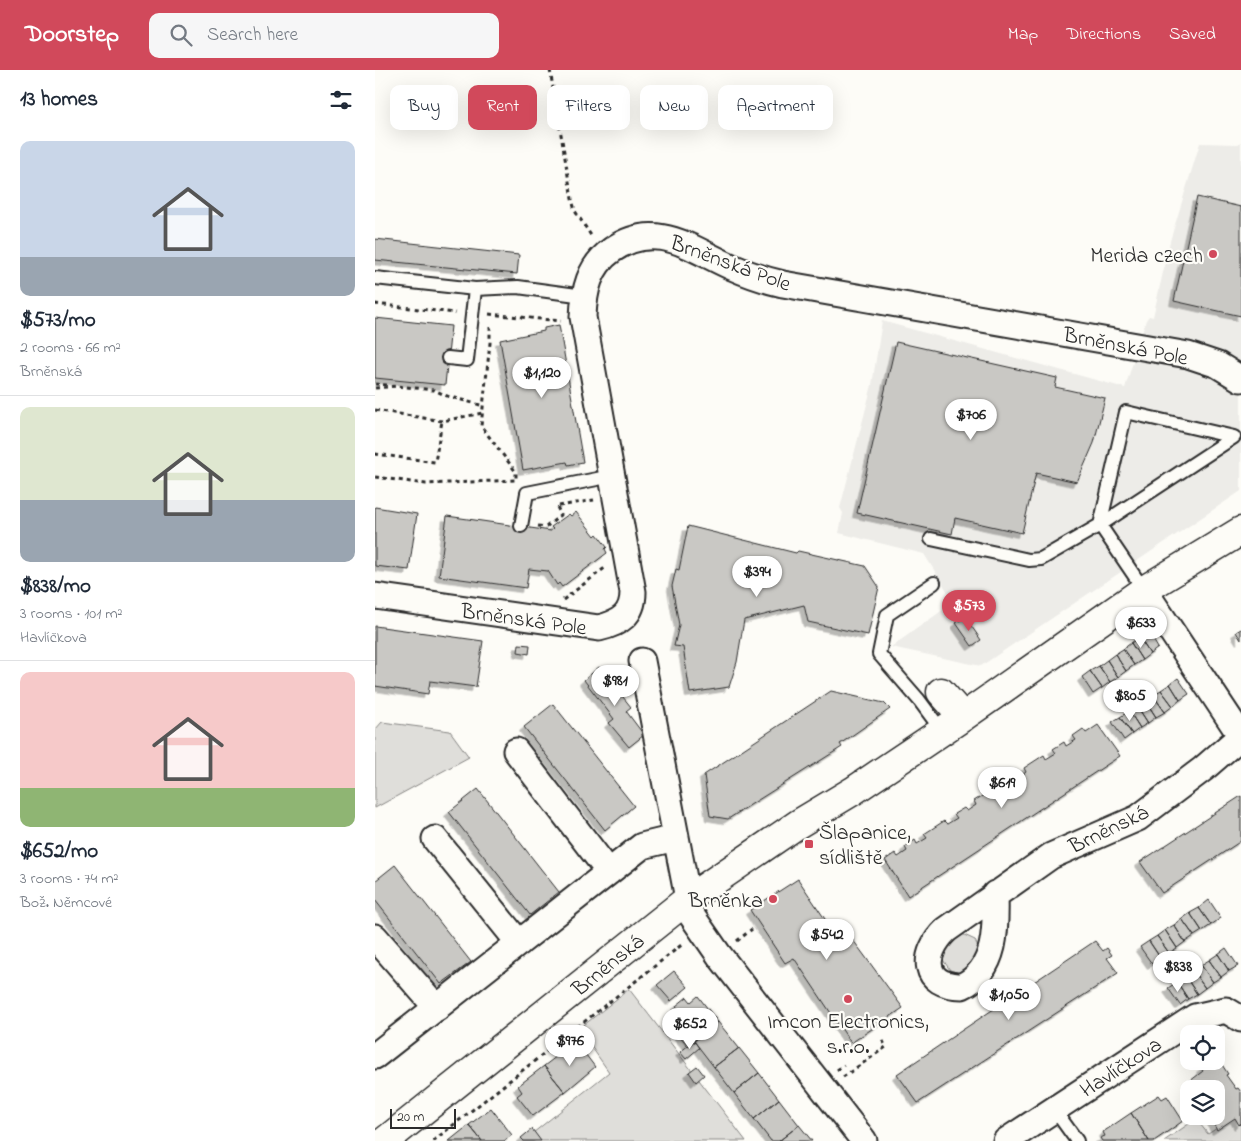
<!DOCTYPE html>
<meta charset="utf-8">
<style>
:root{--surface:#fff;--page:#f6f6f7;--text:#1f2937;--muted:#747a83;--line:#e0e1e3;--accent:#d1495b}
body{margin:0;font-family:"Indie Flower",sans-serif;background:var(--page);color:var(--text);height:100vh;display:flex;flex-direction:column;font-size:19px;white-space:nowrap}
*{box-sizing:border-box;margin:0}
p{font-size:16px;color:var(--muted)}
.icon{flex:none;width:28px;height:28px;fill:none;stroke:currentColor;stroke-width:2;stroke-linecap:round;stroke-linejoin:round}
.map{position:relative;flex:1;overflow:hidden}
.panel{display:flex;flex-direction:column;background:var(--surface);width:375px}
.panel>*{flex:none}
.guide{position:absolute;left:15px;top:15px;width:475px;height:45px;display:flex;gap:10px}
.buttons{position:absolute;left:805px;top:955px;display:grid;gap:10px}
.buttons a{display:grid;place-items:center;width:45px;height:45px;border-radius:10px;background:var(--surface);box-shadow:0 5px 20px #0002;font-size:25px}
.scale{position:absolute;left:15px;bottom:12px;width:66px;box-sizing:border-box;padding-left:5px;border:2px solid #2b2b2b;border-top:0;font-size:14px;line-height:18px;white-space:nowrap;color:#2b2b2b;-webkit-text-stroke:4px #fdfcf7;paint-order:stroke}
.price{position:absolute;translate:-50% -42px;padding:0 11px;border-radius:18px;background:#fff;color:#222;font-size:16px;line-height:32px;filter:drop-shadow(0 1px 2px #0008)}
.price::after{content:'';position:absolute;left:50%;top:30px;width:15px;height:11px;margin-left:-8px;background:inherit;clip-path:polygon(0 0,100% 0,50% 100%)}
.price.current{background:var(--accent);color:#fff}
ul{padding:0;list-style:none}
li{display:grid;align-content:center;gap:10px;height:265px;padding:0 20px}
li+li{border-top:1px solid var(--line)}
li span{display:grid;place-items:center;height:155px;border-radius:10px;color:#555}
li>.icon{margin-inline-start:auto}
span .icon{width:90px;height:90px;fill:#fffc;stroke-width:1}
li b{font-size:21px}
h2{display:flex;justify-content:space-between;align-items:center;height:60px;padding:0 20px;font-size:21px}
.pill{padding:0 18px;border-radius:10px;background:var(--surface);box-shadow:0 5px 20px #0002;font-size:18px;line-height:45px}
.pill.current{background:var(--accent);color:#fff}
header{display:flex;align-items:center;gap:30px;box-sizing:border-box;height:70px;padding:0 25px;background:var(--accent);color:#fff}
header strong{font-size:24px}
nav{display:flex;gap:28px;margin-inline-start:auto;font-size:18px}
.search{width:350px;height:45px;background:var(--page);display:flex;align-items:center;gap:12px;box-sizing:border-box;padding:0 18px;border-radius:10px;color:var(--muted);font-size:19px}
main{display:flex;flex:1;min-height:0}
.map>svg:first-child{display:block}
.built{fill:#edece8}
.green{fill:#dfdeda;stroke:#858482}
.building{fill:#c9c8c4;stroke:#2b2b2b;filter:url(#shadow)}
.lines{fill:none;stroke-linecap:round;stroke-linejoin:round}
.service-casing{stroke:#2b2b2b;stroke-width:16}
.minor-casing{stroke:#2b2b2b;stroke-width:29}
.tertiary-casing{stroke:#2b2b2b;stroke-width:31}
.path{stroke:#2b2b2b;stroke-width:3;stroke-dasharray:4 4;stroke-linecap:butt}
.service{stroke:#fdfcf7;stroke-width:12}
.minor{stroke:#fdfcf7;stroke-width:25}
.tertiary{stroke:#fdfcf7;stroke-width:28}
.poi-dot{fill:#d1495b;stroke:#fdfcf7;stroke-width:2}
.labels{text-anchor:middle;stroke-width:4.5;stroke-linejoin:round;paint-order:stroke}
.poi-label{font-size:22px;fill:#2b2b2b;stroke:#fdfcf7;text-anchor:end}
.street-label{font-size:22px;fill:#2b2b2b;stroke:#fdfcf7}
</style>
<header>
<strong>Doorstep</strong>
<div class="search"><svg class="icon" aria-label="search" viewBox="0 0 24 24"><circle cx="10" cy="10" r="6"/><path d="M15 15l6 6"/></svg>Search here</div>
<nav><a>Map</a><a>Directions</a><a>Saved</a></nav>
</header>
<main>
<section class="panel">
<h2>13 homes<svg class="icon" aria-label="filters" viewBox="0 0 24 24"><path d="M4 7h16M4 17h16"/><circle cx="9" cy="7" r="2"/><circle cx="15" cy="17" r="2"/></svg></h2>
<ul>
<li><span style="background:linear-gradient(#c9d6e8 75%,#9aa5b1 0)"><svg class="icon" aria-label="home" viewBox="0 0 24 24"><path d="M3 11l9-7 9 7M6 9v11h12V9"/></svg></span><div><b>$573/mo</b><p>2 rooms · 66 m²</p><p>Brněnská</p></div></li>
<li><span style="background:linear-gradient(#dfe7d0 60%,#9aa5b1 0)"><svg class="icon" aria-label="home" viewBox="0 0 24 24"><path d="M3 11l9-7 9 7M6 9v11h12V9"/></svg></span><div><b>$838/mo</b><p>3 rooms · 101 m²</p><p>Havlíčkova</p></div></li>
<li><span style="background:linear-gradient(#f6c9c9 75%,#8fb573 0)"><svg class="icon" aria-label="home" viewBox="0 0 24 24"><path d="M3 11l9-7 9 7M6 9v11h12V9"/></svg></span><div><b>$652/mo</b><p>3 rooms · 74 m²</p><p>Bož. Němcové</p></div></li>
</ul>
</section>
<div class="map">
<svg width="866" height="1071" viewBox="0 0 866 1071">
<defs>
<filter id="shadow"><feDropShadow dx="-4.5" dy="4.5" stdDeviation="0" flood-color="#0004"/></filter>
</defs>
<rect width="100%" height="100%" fill="#fdfcf7"/>
<filter id="ink" filterUnits="userSpaceOnUse"><feTurbulence type="fractalNoise" baseFrequency=".02" numOctaves="2"/><feDisplacementMap in="SourceGraphic" scale="10" xChannelSelector="R" yChannelSelector="G"/><feConvolveMatrix kernelMatrix="1 2 1 2 8 2 1 2 1" color-interpolation-filters="sRGB"/></filter>
<g filter="url(#ink)">
<path class="built" d="M866,72V421L606,596L516,577L579,532L549,484L464,463L468,443L465,438L497,315L507,251L750,318L771,250L774,246L778,247L795,171L825,73L863,74Z"/>
<path class="green" d="M7,652L75,661L94,687L0,738V660Z
M585,863L600,870L605,883L587,904L575,900L566,887L572,868Z
M254,919L371,1071H148L234,1002L204,959Z
M866,1042V1071H789L821,1049L833,1064Z"/>
<path class="building" d="M822,127L866,137V246L799,231Z
M0,169L144,185L142,204L0,190Z
M0,248L76,256L70,315L0,308Z
M184,255L208,392L193,395L192,392L148,400L125,270L169,261V258Z
M521,272L682,308L680,317L730,328L719,373L702,412L661,403L647,463L580,448L577,464L482,443Z
M0,437L42,444L34,500L0,496Z
M201,442L220,466L222,464L232,477L230,479L232,483L187,517L184,513L182,515L173,501L154,499L151,518L64,506L72,446L176,461L178,459L176,457L194,444L196,446Z
M313,456L421,483L423,481L490,496L504,517L493,565L433,552L429,535L369,550L362,592L354,617L315,623L308,577L299,576L304,555L297,516L301,499L304,500Z
M590,547L606,570L597,576L581,553Z
M0,556L108,571L101,617L55,611L53,624L0,616Z
M866,559V570L861,562Z
M773,561L783,578L775,584L764,567Z
M764,567L775,584L767,590L756,573Z
M756,573L767,590L759,595L748,579Z
M144,574L155,575L154,584L143,582Z
M748,579L759,595L751,601L740,584Z
M740,584L751,601L743,607L732,590Z
M732,590L743,607L735,612L724,596Z
M724,596L735,612L727,618L715,601Z
M224,597L256,637L251,641L269,665L254,677L234,653L239,649L209,610Z
M715,601L727,618L718,624L707,607Z
M803,608L814,624L805,630L795,614Z
M795,614L805,630L798,636L786,620Z
M786,620L798,636L790,642L778,625Z
M456,621L509,633L515,639L465,674L467,677L353,749L335,746L329,705Z
M778,625L790,642L781,647L770,630Z
M770,630L781,647L773,653L762,636Z
M178,634L259,736L230,760L149,657Z
M762,636L773,653L765,658L754,641Z
M754,641L765,658L757,664L745,647Z
M745,647L757,664L749,670L737,652Z
M723,655L745,686L533,826L510,790L520,783L523,787L532,781L530,777L540,770L542,774L552,768L549,764L569,751L572,754L582,748L579,744L589,738L592,741L601,735L599,731L620,718L622,722L632,715L629,711L639,705L642,709L651,702L649,698L669,685L671,689L681,683L678,679L689,672L691,676L701,670L698,666L708,659L711,663Z
M103,719L184,822L155,845L74,742Z
M866,726V771L787,823L765,792Z
M20,795L96,892L66,914L0,830V811Z
M423,809L458,861L467,855L528,938L476,973L419,888L410,893L375,840Z
M834,830L846,848L836,855L824,838Z
M824,838L836,855L827,861L815,843Z
M815,843L827,861L819,866L807,849Z
M807,849L819,866L810,872L799,855Z
M799,855L810,872L802,878L790,860Z
M790,860L802,878L794,883L782,866Z
M782,866L794,883L786,889L774,871Z
M720,871L728,881L732,878L737,885L732,888L743,903L543,1033L522,1004Z
M774,871L786,889L777,894L765,877Z
M851,878L863,896L854,901L843,884Z
M843,884L854,901L846,907L834,890Z
M834,890L846,907L838,912L826,895Z
M826,895L838,912L830,918L818,901Z
M299,901L313,917L296,931L282,915Z
M818,901L830,918L822,924L810,906Z
M810,906L822,924L813,929L802,912Z
M802,912L813,929L805,935L793,918Z
M323,926L343,952L313,976L300,960L306,956L298,946L305,941L301,936L312,927L316,932Z
M343,952L364,978L339,997L319,971Z
M319,971L324,978L311,989L305,982Z
M195,976L200,981L205,977L220,997L190,1022L169,996Z
M364,978L384,1003L359,1023L339,997Z
M842,987L853,1004L851,1005L861,1019L863,1018L866,1022V1053L864,1055L860,1048L842,1060L833,1046H841V1019H821L815,1011L828,1001L826,998L836,991H841Z
M169,996L190,1022L158,1046L142,1026L147,1022L143,1016Z
M322,996L329,1005L321,1012L314,1002Z
M384,1003L404,1029L379,1049L359,1023Z
M784,1025L787,1029L792,1026L808,1051L779,1071H774L756,1043Z
M404,1029L424,1055L404,1071H396L379,1049Z
M116,1038L137,1065L129,1071H107L94,1055Z
M756,1043L774,1071H727L725,1068L730,1066L728,1062Z
M94,1055L107,1071H74Z
M424,1055L437,1071H404Z
M157,1059L166,1071H149L146,1068Z"/>
<g class="lines">
<defs>
<path id="service" d="M0,208L100,219L143,217L209,226
M73,288L92,290L100,219
M146,456L152,423L237,406
M556,469L654,490L666,489L725,455L859,367L751,342L725,455L769,520
M559,513L512,545L504,584L544,630L567,661
M679,1039L702,1071"/>
<path id="minor" d="M769,520L866,666
M0,526L224,558C245,553 258,545 258,522L208,247C209,221 214,196 237,180C281,149 316,179 357,197C373,204 390,210 408,214L813,285L843,295L866,309
M267,591L313,829
M141,681L234,802
M60,769L144,873
M620,824C621,857 622,900 587,916C547,916 546,884 571,860L676,786L763,748L828,699L865,667
M308,833L344,885L489,1071
M0,867L62,938
M0,986L267,776L300,768
M631,1071L820,947L851,940L866,949"/>
<path id="tertiary" d="M566,622L588,647
M10,1071L313,829L423,754L478,721L588,647L769,520L866,461"/>
</defs>
<use href="#service" class="service-casing"/>
<use href="#minor" class="minor-casing"/>
<use href="#tertiary" class="tertiary-casing"/>
<path class="path" d="M175,0L197,129L200,141L217,167
M0,234L80,243
M114,244L186,251
M0,314L12,315
M0,318L22,316L59,320L72,326L109,336
M0,340L67,351L108,343
M0,384L60,392L67,351
M0,407L51,414L141,410V402L106,356L115,273V257
M184,436L219,430
M163,456L171,457L186,445L182,437
M188,530L231,497
M362,871L377,859
M462,1000L469,995
M468,1007L511,977L508,971
M58,1071L309,873"/>
<use href="#service" class="service"/>
<use href="#minor" class="minor"/>
<use href="#tertiary" class="tertiary"/>
</g>
</g>
<g class="poi-dot">
<circle cx="838" cy="184" r="5"/>
<rect x="429" y="769" width="10" height="10" rx="2.5"/>
<circle cx="398" cy="829" r="5"/>
<circle cx="473" cy="929" r="5"/>
</g>
<g class="labels">
<g class="poi-label">
<text x="828" y="192">Merida czech</text>
<text x="444" y="769" text-anchor="start">Šlapanice,<tspan x="444" dy="25">sídliště</tspan></text>
<text x="388" y="837">Brněnka</text>
<text x="473" y="958" text-anchor="middle">Imcon Electronics,<tspan x="473" dy="25">s.r.o.</tspan></text>
</g>
<g class="street-label">
<text transform="translate(356 192) rotate(20)" y="8">Brněnská Pole</text>
<text transform="translate(751 275) rotate(11)" y="8">Brněnská Pole</text>
<text transform="translate(149 548) rotate(8)" y="8">Brněnská Pole</text>
<text transform="translate(733 758) rotate(-26)" y="8">Brněnská</text>
<text transform="translate(232 894) rotate(-39)" y="8">Brněnská</text>
<text transform="translate(745 996) rotate(-33)" y="8">Havlíčkova</text>
</g>
</g>
</svg>
<div class="buttons">
<a><svg class="icon" aria-label="locate" viewBox="0 0 24 24"><circle cx="12" cy="12" r="6"/><path d="M12 2v4M12 18v4M2 12h4M18 12h4"/></svg></a>
<a><svg class="icon" aria-label="layers" viewBox="0 0 24 24"><path d="M12 4l9 5-9 5-9-5zM3 14l9 5 9-5"/></svg></a>
</div>
<div class="scale">20 m</div>
<b class="price" style="left:167px;top:329px">$1,120</b>
<b class="price" style="left:596px;top:371px">$706</b>
<b class="price" style="left:382px;top:528px">$394</b>
<b class="price current" style="left:594px;top:562px">$573</b>
<b class="price" style="left:766px;top:579px">$633</b>
<b class="price" style="left:240px;top:637px">$981</b>
<b class="price" style="left:755px;top:652px">$805</b>
<b class="price" style="left:627px;top:739px">$619</b>
<b class="price" style="left:452px;top:891px">$542</b>
<b class="price" style="left:803px;top:923px">$838</b>
<b class="price" style="left:634px;top:951px">$1,050</b>
<b class="price" style="left:315px;top:980px">$652</b>
<b class="price" style="left:195px;top:997px">$976</b>
<div class="guide">
<a class="pill">Buy</a>
<a class="pill current">Rent</a>
<a class="pill">Filters</a>
<a class="pill">New</a>
<a class="pill">Apartment</a>
</div>
</div>
</main>
